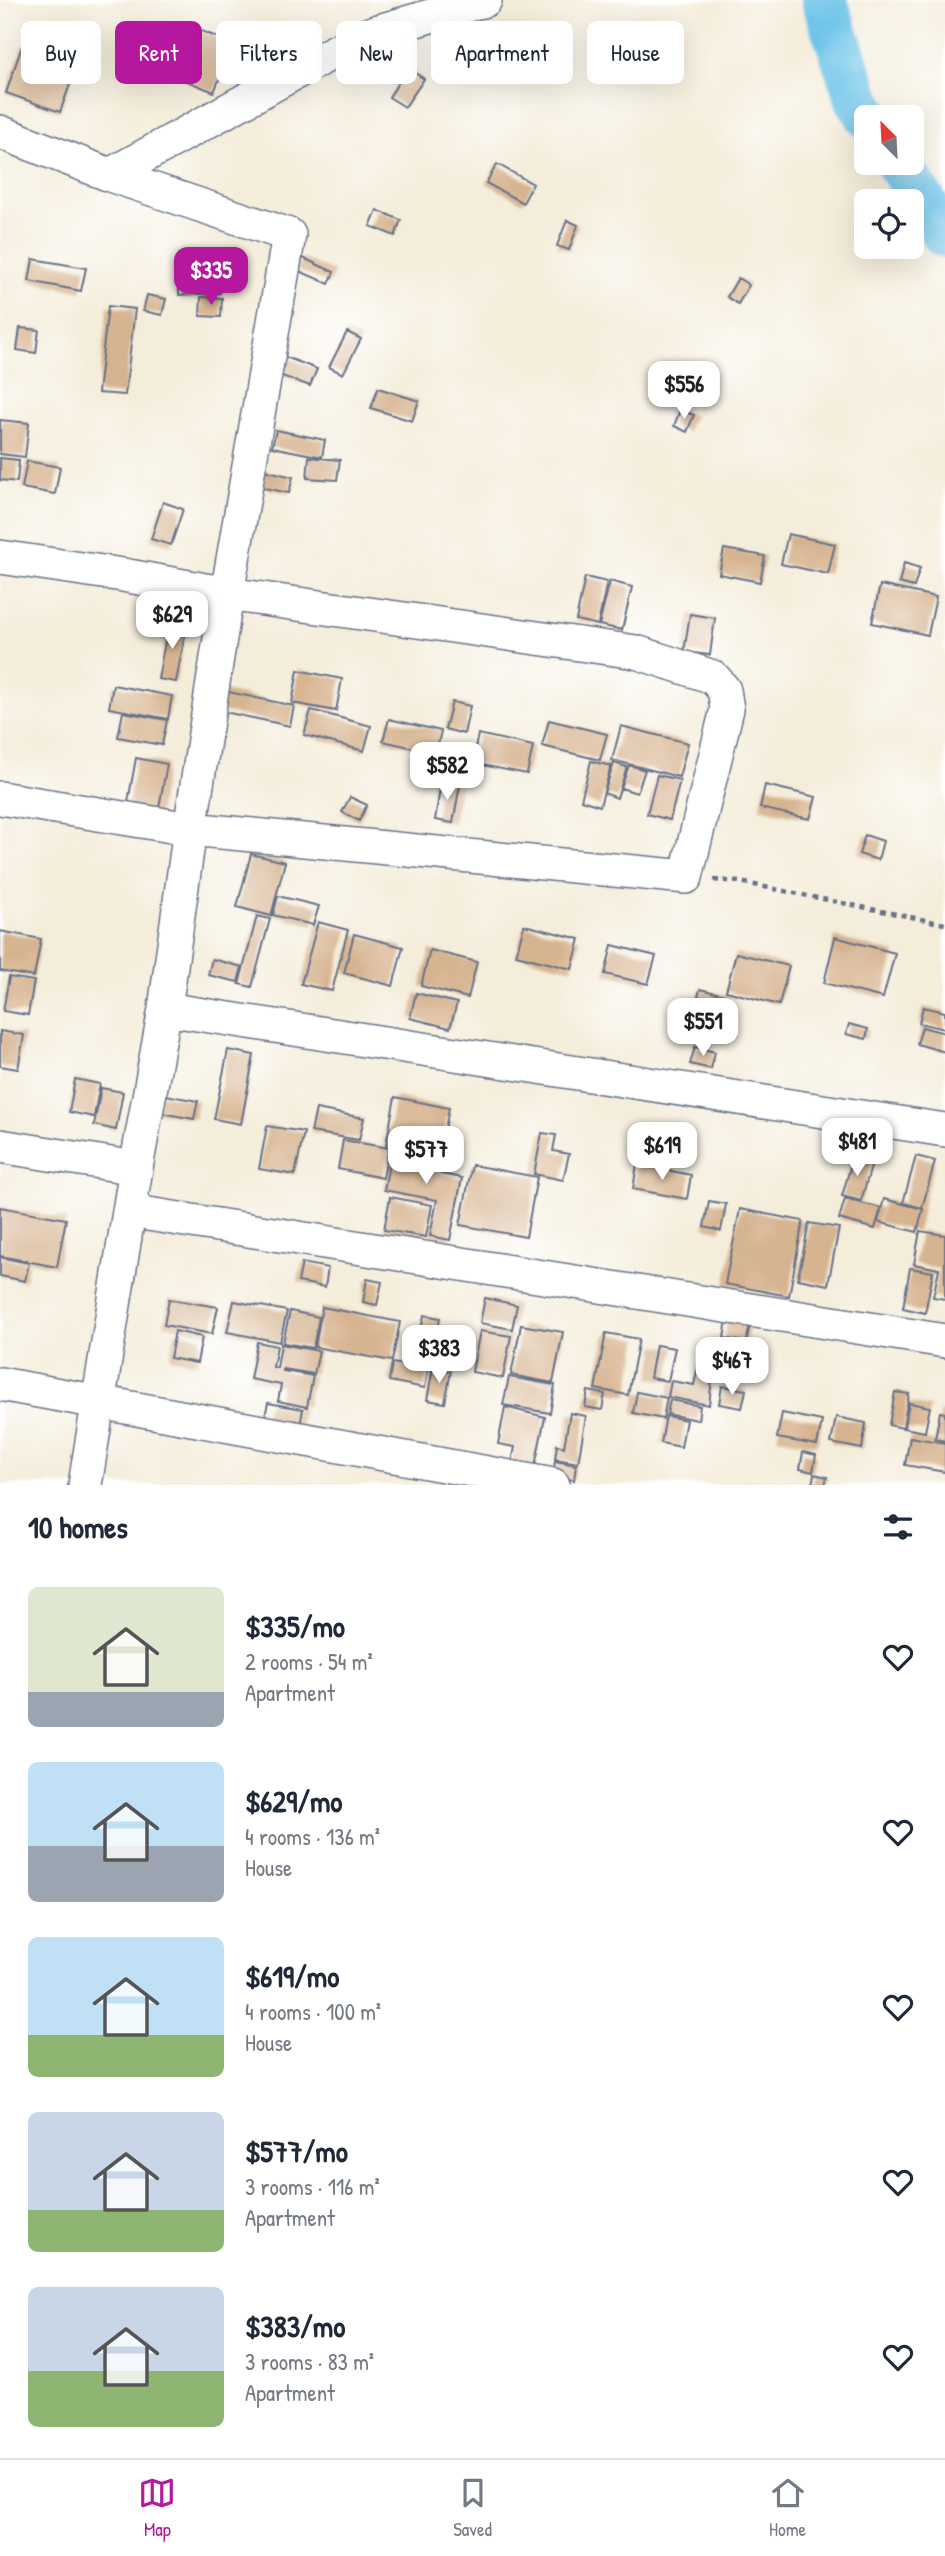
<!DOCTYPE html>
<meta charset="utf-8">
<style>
:root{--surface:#fff;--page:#f6f6f7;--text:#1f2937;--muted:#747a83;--line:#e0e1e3;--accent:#b5179e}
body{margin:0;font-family:"Patrick Hand",sans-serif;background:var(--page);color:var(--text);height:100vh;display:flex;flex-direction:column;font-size:26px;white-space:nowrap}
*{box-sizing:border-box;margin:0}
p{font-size:23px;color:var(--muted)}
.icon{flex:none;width:38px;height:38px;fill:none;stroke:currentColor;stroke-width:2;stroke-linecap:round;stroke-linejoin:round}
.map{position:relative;height:1485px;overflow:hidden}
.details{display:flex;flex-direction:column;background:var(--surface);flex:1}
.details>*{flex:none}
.guide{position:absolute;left:21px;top:21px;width:903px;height:63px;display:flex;gap:14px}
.needle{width:46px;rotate:336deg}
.tools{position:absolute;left:854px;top:105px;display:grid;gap:14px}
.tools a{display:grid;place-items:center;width:70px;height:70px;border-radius:10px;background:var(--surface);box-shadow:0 7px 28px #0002;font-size:35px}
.price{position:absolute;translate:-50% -60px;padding:0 16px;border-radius:14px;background:#fff;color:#222;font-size:23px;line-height:46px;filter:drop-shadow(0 2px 4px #0008)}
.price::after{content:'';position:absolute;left:50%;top:42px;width:21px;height:16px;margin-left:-10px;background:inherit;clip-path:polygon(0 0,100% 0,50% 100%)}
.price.on{background:var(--accent);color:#fff}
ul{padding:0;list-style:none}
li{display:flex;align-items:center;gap:21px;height:175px;padding:0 28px}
li span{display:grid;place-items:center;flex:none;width:196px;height:140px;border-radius:10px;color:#555}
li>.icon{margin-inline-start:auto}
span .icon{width:84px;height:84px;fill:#fffc;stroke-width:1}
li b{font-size:30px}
h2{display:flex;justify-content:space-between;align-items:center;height:84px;padding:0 28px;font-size:30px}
.tag{padding:0 24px;border-radius:10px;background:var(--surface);box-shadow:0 7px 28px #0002;font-size:24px;line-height:63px}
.tag.on{background:var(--accent);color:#fff}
.tab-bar{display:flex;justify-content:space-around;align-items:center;height:98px;border-top:2px solid var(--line);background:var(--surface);font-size:19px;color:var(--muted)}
.tab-bar a{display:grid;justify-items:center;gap:4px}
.tab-bar .on{color:var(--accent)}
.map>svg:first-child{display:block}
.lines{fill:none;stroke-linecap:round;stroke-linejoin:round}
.river{stroke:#6ac2e8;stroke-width:46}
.building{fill:#d7b490}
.minor-casing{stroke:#677289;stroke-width:36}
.path{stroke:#677289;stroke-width:4.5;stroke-dasharray:5 5;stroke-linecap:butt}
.minor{stroke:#fff;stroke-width:33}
</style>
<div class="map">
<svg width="945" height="1485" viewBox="0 0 945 1485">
<rect width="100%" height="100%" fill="#fff"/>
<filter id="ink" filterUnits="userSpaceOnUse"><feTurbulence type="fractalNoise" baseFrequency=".0143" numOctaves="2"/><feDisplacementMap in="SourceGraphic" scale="14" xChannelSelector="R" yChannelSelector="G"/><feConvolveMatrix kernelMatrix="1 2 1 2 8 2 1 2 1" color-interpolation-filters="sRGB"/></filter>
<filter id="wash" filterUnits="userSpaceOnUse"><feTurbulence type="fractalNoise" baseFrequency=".00686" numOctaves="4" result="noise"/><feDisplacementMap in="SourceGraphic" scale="28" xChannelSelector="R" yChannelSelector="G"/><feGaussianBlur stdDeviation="1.57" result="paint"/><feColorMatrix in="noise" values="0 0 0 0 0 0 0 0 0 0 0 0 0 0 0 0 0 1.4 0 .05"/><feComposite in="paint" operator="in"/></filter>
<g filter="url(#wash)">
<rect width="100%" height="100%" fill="#f4edda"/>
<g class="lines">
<path class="river" d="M824,0L858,99L869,117
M898,163L945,235"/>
</g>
<g id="blocks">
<path class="building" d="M194,28L234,44L214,92L174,76Z
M22,46L77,65L60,112L6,93Z
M408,68L424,79L405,107L389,97Z
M497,164L533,184L523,203L486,183Z
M377,210L401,220L395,236L370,226Z
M567,220L578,225L569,250L557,246Z
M303,258L334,272L329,284L297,270Z
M33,259L86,268L81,291L29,281Z
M218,271L220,293L179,295L178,274Z
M738,278L749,285L738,304L727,297Z
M147,295L166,299L162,315L143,311Z
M201,297L222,298L221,317L200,316Z
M108,306L135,309L125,395L98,393Z
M20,328L39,330L36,353L17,350Z
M347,332L361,339L343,374L329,367Z
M283,356L317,369L310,386L276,374Z
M378,388L419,401L412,421L371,408Z
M680,410L694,415L687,432L674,426Z
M0,420L29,423L25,457L0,454Z
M276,430L325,440L322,457L272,447Z
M309,457L340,460L337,480L307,478Z
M0,458L19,460L17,482L0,480Z
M27,461L60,467L55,494L22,488Z
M259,469L293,477L289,493L255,486Z
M163,502L183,509L171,545L151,539Z
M788,534L835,544L828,574L781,564Z
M724,549L765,556L760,582L719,574Z
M904,563L920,568L914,587L899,583Z
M585,577L607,582L598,625L576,620Z
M610,581L632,587L622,630L599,625Z
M880,585L936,597L928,635L872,623Z
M690,614L715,618L710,655L684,652Z
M169,621L187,624L176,682L158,679Z
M298,670L342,679L336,711L292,703Z
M113,685L172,696L168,719L109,708Z
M224,691L294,706L290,726L220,711Z
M452,702L470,706L464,734L445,729Z
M311,710L371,726L364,751L304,735Z
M123,712L167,720L162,745L118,737Z
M389,719L441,731L436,753L383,741Z
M549,720L607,734L600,760L542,746Z
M621,726L688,743L679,777L612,760Z
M478,734L533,746L527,774L472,763Z
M136,758L167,764L157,819L126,813Z
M591,761L611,766L600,806L581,800Z
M614,763L627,767L617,798L604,793Z
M629,765L645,770L637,793L621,788Z
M657,775L680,780L670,820L647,814Z
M441,782L460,785L453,823L435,820Z
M765,785L816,797L810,819L760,808Z
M350,797L367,805L359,821L342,812Z
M865,835L883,841L878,860L859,854Z
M251,854L285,862L271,916L237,907Z
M278,896L319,906L313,925L273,915Z
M257,916L270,919L252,987L239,984Z
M318,922L348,930L332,991L301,984Z
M524,925L580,939L572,969L516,955Z
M0,931L41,939L34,977L0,971Z
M354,934L403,947L393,986L344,973Z
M835,937L895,953L883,998L824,983Z
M612,945L656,956L648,984L605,974Z
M430,950L477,962L468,998L421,986Z
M736,953L789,966L779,1005L726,991Z
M212,959L242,967L238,982L208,975Z
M9,977L34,981L28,1015L3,1011Z
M700,989L728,996L718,1033L691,1026Z
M416,993L457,1003L450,1028L410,1018Z
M923,1007L945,1012V1029L919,1023Z
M849,1024L868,1029L866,1039L846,1034Z
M922,1027L945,1033V1052L917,1044Z
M0,1031L24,1035L18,1069L0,1066Z
M695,1047L715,1052L711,1069L690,1064Z
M228,1050L254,1055L241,1124L214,1119Z
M75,1079L100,1084L94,1117L69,1112Z
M101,1088L123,1092L116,1130L94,1125Z
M160,1094L198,1101L194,1119L156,1112Z
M395,1097L449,1108L440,1156L386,1145Z
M316,1109L364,1118L359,1140L311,1132Z
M267,1126L304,1132L295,1175L259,1169Z
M542,1133L556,1135L553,1151L569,1154L563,1180L534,1174Z
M343,1140L389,1148L383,1178L338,1169Z
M392,1149L444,1158L441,1174L462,1178L450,1240L430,1236L437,1200L384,1190Z
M854,1154L873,1160L861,1201L842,1196Z
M916,1156L935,1161L922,1208L903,1203Z
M637,1164L691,1175L687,1199L633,1189Z
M472,1165L537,1177L526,1237L460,1225Z
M390,1197L432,1205L426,1237L384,1230Z
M845,1199L881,1208L875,1229L839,1219Z
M884,1199L923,1209L917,1232L878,1222Z
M709,1201L726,1204L721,1231L704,1227Z
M0,1207L66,1219L57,1267L0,1256Z
M740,1209L803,1221L789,1296L725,1284Z
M809,1223L839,1228L828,1285L798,1279Z
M920,1231L945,1235V1299L933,1297L939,1269L914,1264Z
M0,1257L29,1263L25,1281L0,1276Z
M302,1263L328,1268L325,1287L298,1282Z
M910,1268L933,1272L925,1313L903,1308Z
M367,1279L382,1282L377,1305L363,1302Z
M485,1298L517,1305L512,1329L480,1323Z
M169,1299L218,1307L212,1334L164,1325Z
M234,1301L287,1311L280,1342L227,1332Z
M322,1307L400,1322L392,1361L315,1347Z
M290,1311L319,1317L313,1348L283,1343Z
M424,1315L440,1318L431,1365L415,1362Z
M727,1320L750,1325L746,1342L724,1338Z
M521,1325L563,1332L553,1383L511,1375Z
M175,1331L202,1337L197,1363L170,1358Z
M480,1331L511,1336L503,1378L472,1372Z
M606,1333L639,1339L628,1395L595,1389Z
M257,1342L277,1346L273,1367L277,1368L281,1344L319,1351L314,1374L283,1369V1371L313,1376L307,1407L278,1401L281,1385L250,1379Z
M656,1345L675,1348L668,1381L650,1378Z
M700,1357L714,1360L709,1405L668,1397L671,1381L694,1385Z
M392,1363L428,1369L425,1388L389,1381Z
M433,1367L451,1371L445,1403L427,1400Z
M509,1377L555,1385L550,1413L503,1405Z
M722,1386L746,1390L742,1408L719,1404Z
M588,1391L605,1394L602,1410L585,1407Z
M637,1392L667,1398L663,1419L633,1413Z
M895,1392L909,1394L903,1428L889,1425Z
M670,1400L700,1406L698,1420L667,1414Z
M268,1403L303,1409L300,1427L264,1420Z
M909,1403L930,1407L925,1432L904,1428Z
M505,1407L545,1417L535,1466L512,1462L515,1447L498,1444Z
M940,1412L945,1413V1441L935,1439Z
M570,1413L586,1416L578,1463L555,1459L557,1445L564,1447Z
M782,1413L822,1421L817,1445L777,1438Z
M666,1416L686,1420L681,1447L661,1443Z
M836,1417L866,1423L862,1449L831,1443Z
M910,1437L945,1443V1472L905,1465Z
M803,1452L816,1455L813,1472L800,1469Z
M555,1461L576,1465L574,1480L553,1476Z
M814,1474L827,1477L825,1485H812Z"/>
</g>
</g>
<g filter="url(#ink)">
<use href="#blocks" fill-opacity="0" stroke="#677289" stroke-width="2"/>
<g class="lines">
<defs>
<path id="minor" d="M0,132L110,175L289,235L227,594L190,829L165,1009L136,1168L85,1485
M110,175L324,57L372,33L485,0
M0,557L123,575L227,594L636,652L713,677L724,690L727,709L686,877L190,829L0,798
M165,1009L945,1130
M0,1146L136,1168
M129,1211L945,1341
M0,1384L553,1485"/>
</defs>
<use href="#minor" class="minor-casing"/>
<path class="path" d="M714,880L740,882L945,924"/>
<use href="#minor" class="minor"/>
</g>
</g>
</svg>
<div class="tools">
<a><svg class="needle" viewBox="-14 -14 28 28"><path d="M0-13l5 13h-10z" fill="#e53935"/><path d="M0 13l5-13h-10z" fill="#747a83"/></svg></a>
<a><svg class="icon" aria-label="locate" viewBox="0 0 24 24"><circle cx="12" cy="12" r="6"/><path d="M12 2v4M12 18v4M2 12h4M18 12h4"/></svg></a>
</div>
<b class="price on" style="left:211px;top:307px">$335</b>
<b class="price" style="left:684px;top:421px">$556</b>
<b class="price" style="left:172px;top:651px">$629</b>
<b class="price" style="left:447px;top:802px">$582</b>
<b class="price" style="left:703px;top:1058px">$551</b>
<b class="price" style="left:857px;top:1178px">$481</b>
<b class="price" style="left:662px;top:1182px">$619</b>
<b class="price" style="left:426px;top:1186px">$577</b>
<b class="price" style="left:439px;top:1385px">$383</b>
<b class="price" style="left:732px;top:1397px">$467</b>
<div class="guide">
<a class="tag">Buy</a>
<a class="tag on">Rent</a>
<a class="tag">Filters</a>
<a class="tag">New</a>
<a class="tag">Apartment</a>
<a class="tag">House</a>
</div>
</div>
<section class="details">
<h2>10 homes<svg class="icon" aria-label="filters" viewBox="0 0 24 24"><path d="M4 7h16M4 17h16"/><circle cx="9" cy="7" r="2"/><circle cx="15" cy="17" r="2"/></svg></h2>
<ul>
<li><span style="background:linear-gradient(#dfe7d0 75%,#9aa5b1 0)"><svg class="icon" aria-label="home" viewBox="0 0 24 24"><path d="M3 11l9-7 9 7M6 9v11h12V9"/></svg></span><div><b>$335/mo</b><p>2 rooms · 54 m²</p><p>Apartment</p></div><svg class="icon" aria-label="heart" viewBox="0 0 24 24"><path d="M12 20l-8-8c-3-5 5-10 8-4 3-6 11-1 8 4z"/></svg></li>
<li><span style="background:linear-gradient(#bfe0f5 60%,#9aa5b1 0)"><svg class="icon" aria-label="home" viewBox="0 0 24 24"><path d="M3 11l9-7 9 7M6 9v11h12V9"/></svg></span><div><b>$629/mo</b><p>4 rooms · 136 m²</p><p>House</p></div><svg class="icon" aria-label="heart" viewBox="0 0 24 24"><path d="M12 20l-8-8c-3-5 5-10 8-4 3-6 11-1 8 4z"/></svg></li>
<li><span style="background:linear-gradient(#bfe0f5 70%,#8fb573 0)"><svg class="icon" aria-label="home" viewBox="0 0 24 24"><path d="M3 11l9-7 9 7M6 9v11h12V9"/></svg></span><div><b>$619/mo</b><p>4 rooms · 100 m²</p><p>House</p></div><svg class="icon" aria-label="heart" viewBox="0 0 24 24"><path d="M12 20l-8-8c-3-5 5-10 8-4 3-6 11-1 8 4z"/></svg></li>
<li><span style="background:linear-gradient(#c9d6e8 70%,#8fb573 0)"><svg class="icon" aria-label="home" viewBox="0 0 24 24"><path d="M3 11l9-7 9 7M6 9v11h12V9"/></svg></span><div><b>$577/mo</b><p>3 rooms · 116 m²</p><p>Apartment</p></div><svg class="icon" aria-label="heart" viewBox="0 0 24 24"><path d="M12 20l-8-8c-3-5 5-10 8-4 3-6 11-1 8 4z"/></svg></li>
<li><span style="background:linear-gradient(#c9d6e8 60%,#8fb573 0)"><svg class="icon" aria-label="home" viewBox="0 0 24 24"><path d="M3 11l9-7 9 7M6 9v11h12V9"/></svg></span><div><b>$383/mo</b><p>3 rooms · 83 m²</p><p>Apartment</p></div><svg class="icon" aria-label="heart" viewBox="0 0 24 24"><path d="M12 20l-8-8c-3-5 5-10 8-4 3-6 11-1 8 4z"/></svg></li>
</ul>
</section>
<nav class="tab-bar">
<a class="on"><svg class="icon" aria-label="map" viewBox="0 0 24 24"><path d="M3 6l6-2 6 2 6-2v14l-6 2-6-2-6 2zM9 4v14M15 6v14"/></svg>Map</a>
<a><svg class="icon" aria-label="saved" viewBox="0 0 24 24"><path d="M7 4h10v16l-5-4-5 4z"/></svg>Saved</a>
<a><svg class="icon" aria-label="home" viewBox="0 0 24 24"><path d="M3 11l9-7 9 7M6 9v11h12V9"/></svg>Home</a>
</nav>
